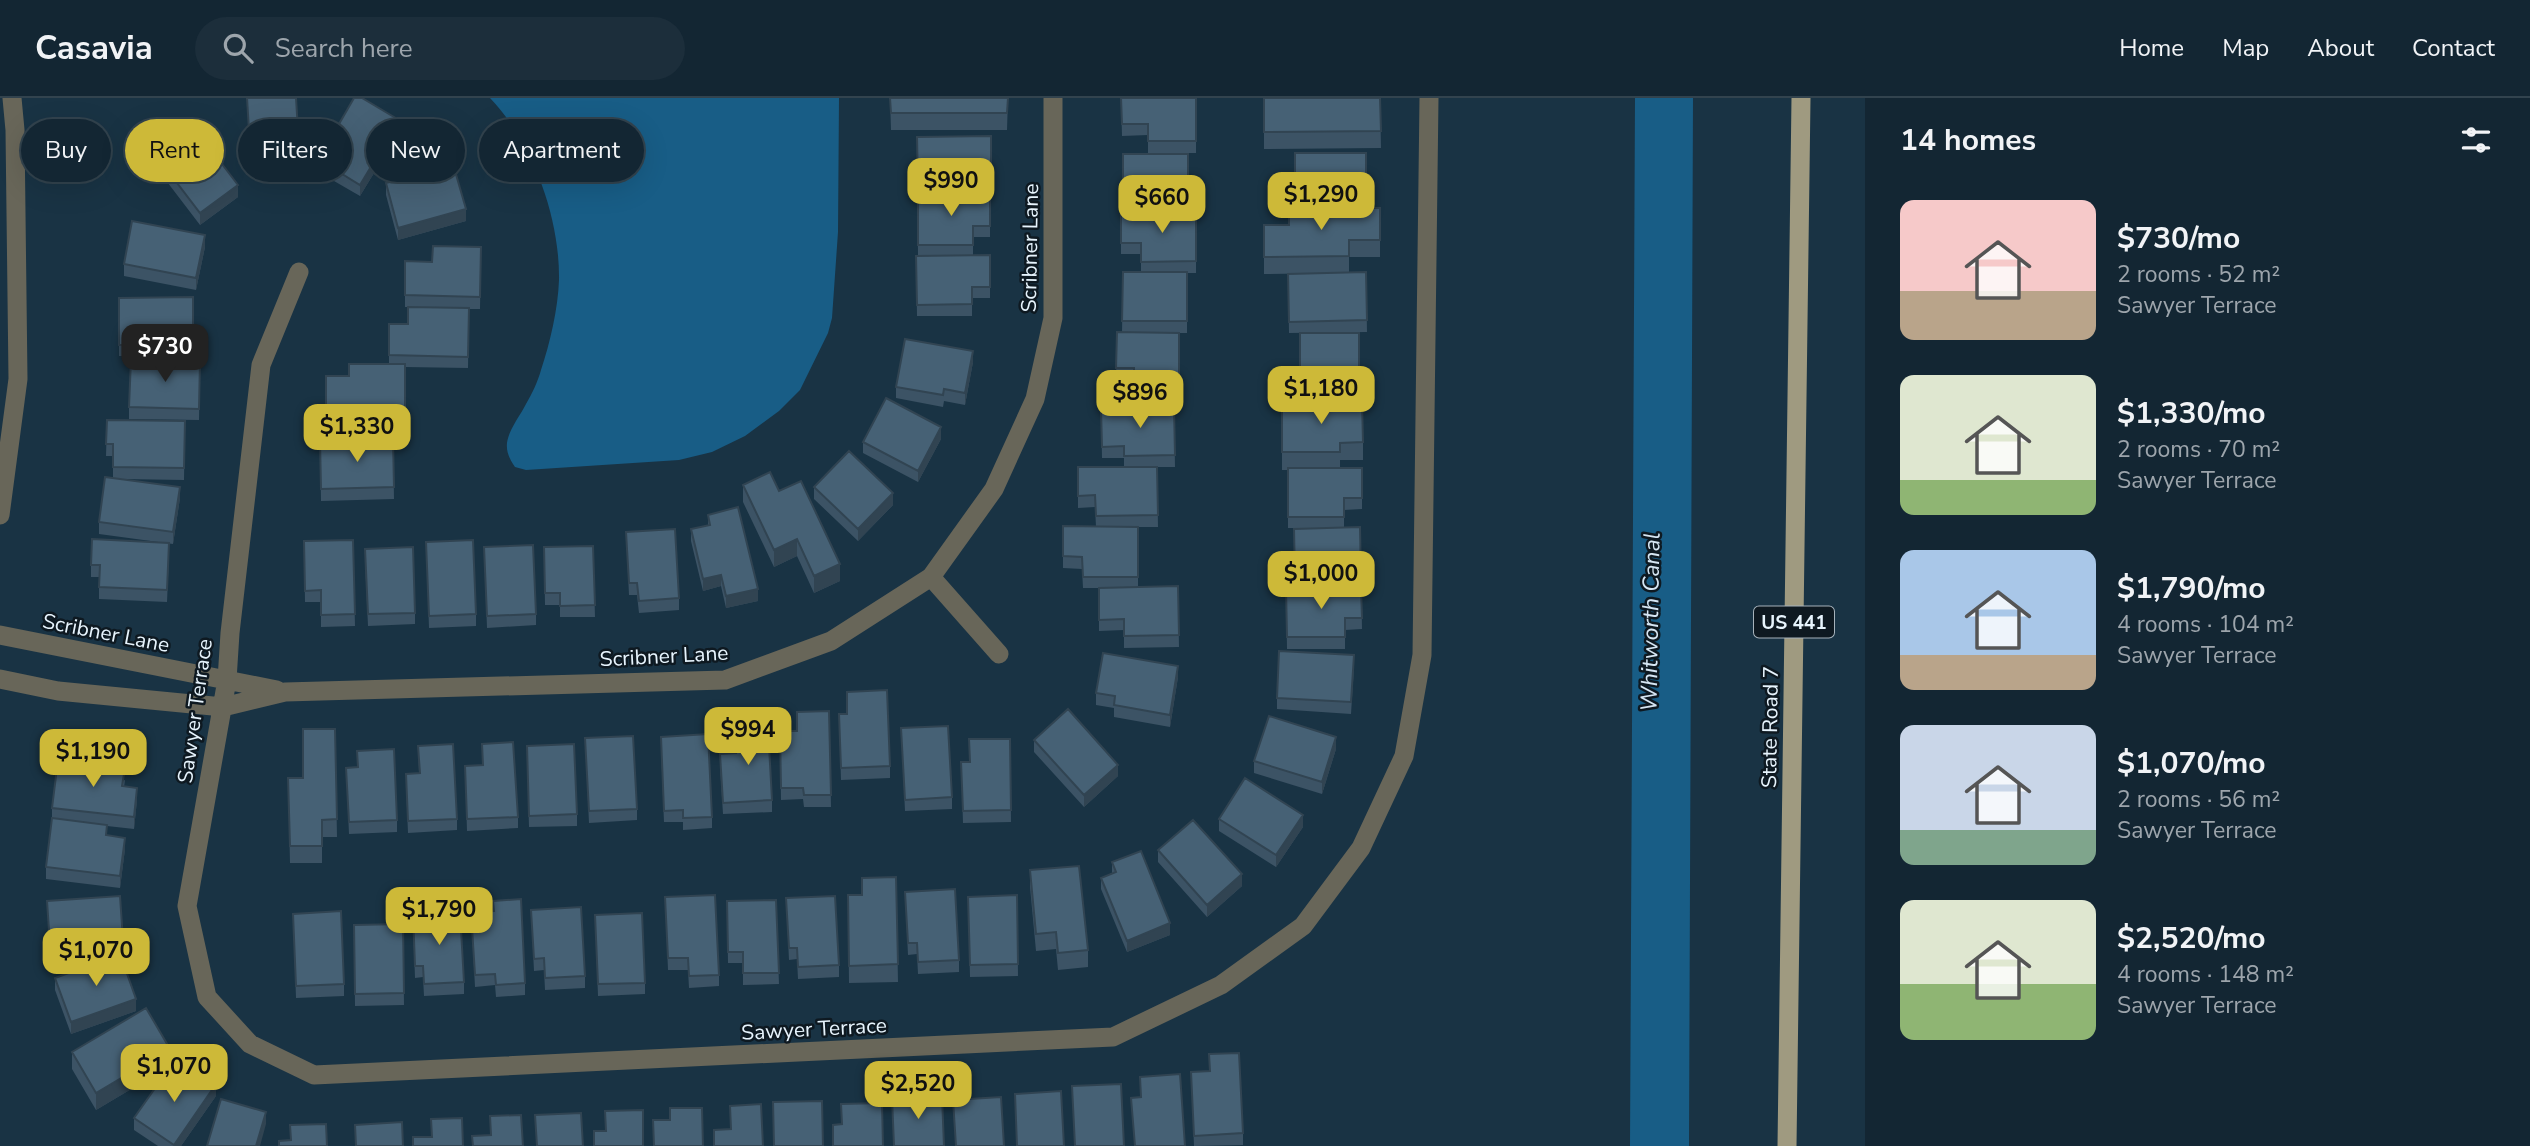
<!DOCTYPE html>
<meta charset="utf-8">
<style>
:root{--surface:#132633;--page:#1c2e3b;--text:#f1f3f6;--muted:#9da5ac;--line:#32434e;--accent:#cdb938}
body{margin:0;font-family:"Nunito Sans",sans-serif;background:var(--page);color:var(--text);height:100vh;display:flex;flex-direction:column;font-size:26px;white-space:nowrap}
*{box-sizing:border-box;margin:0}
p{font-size:23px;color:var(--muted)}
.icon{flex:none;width:38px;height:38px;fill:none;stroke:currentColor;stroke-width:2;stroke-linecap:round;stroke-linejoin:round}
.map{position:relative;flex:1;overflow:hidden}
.side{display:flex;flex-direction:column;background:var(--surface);width:665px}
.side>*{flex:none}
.guide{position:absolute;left:21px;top:21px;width:665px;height:63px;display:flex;gap:14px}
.price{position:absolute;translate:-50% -60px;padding:0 16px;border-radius:14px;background:var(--accent);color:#111;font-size:23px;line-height:46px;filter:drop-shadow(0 2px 4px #0008)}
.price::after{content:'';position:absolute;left:50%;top:42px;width:21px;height:16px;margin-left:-10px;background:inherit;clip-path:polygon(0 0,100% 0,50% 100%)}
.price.on{background:#222;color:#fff}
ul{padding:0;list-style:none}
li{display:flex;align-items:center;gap:21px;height:175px;padding:0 35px}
li span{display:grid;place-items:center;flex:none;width:196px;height:140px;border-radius:14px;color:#555}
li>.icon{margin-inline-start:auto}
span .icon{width:84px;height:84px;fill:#fffc;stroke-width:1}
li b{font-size:30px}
h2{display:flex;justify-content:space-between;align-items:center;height:84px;padding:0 35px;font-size:30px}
.tag{padding:0 24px;border-radius:32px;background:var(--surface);box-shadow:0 7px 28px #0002,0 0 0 2px var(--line);font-size:24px;line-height:63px}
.tag.on{background:var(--accent);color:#111}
header{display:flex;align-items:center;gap:42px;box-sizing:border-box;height:98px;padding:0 35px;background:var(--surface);border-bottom:2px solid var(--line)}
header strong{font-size:33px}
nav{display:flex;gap:38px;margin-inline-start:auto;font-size:24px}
.search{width:490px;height:63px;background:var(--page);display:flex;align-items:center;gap:18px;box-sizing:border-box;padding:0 24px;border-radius:38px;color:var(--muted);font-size:26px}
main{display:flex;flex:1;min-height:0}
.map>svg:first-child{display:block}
.water{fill:#185d86}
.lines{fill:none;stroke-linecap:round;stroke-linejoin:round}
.minor{stroke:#686659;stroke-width:19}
.primary{stroke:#9f9a80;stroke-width:19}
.wall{fill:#3c5365}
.shaded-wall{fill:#314452}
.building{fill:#466175;stroke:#314452;stroke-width:2}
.labels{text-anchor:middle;stroke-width:5;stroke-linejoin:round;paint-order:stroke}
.shield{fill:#0e1921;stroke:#a6b2bb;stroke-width:2}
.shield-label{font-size:19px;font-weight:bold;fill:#e7f4fd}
.street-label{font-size:21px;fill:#e7f4fd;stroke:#0e1921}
.water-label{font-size:23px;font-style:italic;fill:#d6e6f3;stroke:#0e1921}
</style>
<header>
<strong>Casavia</strong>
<div class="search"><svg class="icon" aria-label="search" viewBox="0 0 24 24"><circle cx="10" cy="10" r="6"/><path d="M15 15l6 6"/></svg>Search here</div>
<nav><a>Home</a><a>Map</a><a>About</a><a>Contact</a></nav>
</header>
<main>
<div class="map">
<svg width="1865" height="1048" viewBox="0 0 1865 1048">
<rect width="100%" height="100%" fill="#193344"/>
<path class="water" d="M490,0H839L838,134L832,220L828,235L800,292L779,313L745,338L712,354L679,362L526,372L515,369C510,362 506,354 507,345C509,331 520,318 526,306C532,296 538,283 541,272C550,245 558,211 559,182C560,120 533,45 490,0Z
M1635,0H1693L1689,1048H1630Z"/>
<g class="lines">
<path class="minor" d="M299,174L261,267L230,535L227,582L187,808L207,899L250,946L314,977L1113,939L1221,887L1303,828L1361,750L1404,658L1422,557L1429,0
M0,417L18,281L15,32L12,0
M931,479L999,556
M0,537L277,592
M0,581L58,593L223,609L285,594L725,582L831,543L931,479L994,391L1035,301L1053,220V0"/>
<path class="primary" d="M1787,1048L1801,0"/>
</g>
<path class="wall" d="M247,0L300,64V76L259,79L258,60L250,61Z
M890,0H1008L1007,32H891Z
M1121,0H1196V55H1148V37L1122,38Z
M1264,0H1380L1381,50L1264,51Z
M399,34L360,98L334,83V71L339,63L328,56V45Z
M991,38V81H968V97H990V139H973V157H990V200H972V218H917L916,158H918L917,39Z
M1295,55H1366V110H1380V159H1349V175L1366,174L1367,234L1289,235L1288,176L1330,175L1264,176V127H1289L1295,110Z
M1123,56H1188V114H1196V175H1187V235H1179V296L1134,295V281L1116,282L1117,234H1122L1123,174H1141V156H1121V115H1123Z
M158,60L238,99L200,127L158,72Z
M386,85L466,123L398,142L386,97Z
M205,149L196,192L124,178V166Z
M481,149L480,211H469L468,270L405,269V327L326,326V278H349L389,266V226H408L418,209H405V163L432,164Z
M193,199V258H119V200Z
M1300,235H1359V293L1300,294Z
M200,263L199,322L129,321V309Z
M973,264L965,307L944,303L943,309L896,300V289Z
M1282,305L1363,344V362H1340V370H1362V411L1344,412V430L1360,429L1362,531L1345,532V551H1287L1286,490H1295L1294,431L1302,430H1288V372H1282Z
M1174,309L1175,369H1157L1158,429H1138V489L1178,488L1179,549L1124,550V532L1099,533V490H1083L1082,471L1063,470V428L1096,429L1095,409L1078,410V369H1124V360H1102L1101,310Z
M107,322L185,323L184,382L120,381L180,400L173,446L99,436V424L113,380V358H106Z
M393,341L394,401L321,403L320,342Z
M941,341L918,384L863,355V344Z
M743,387L779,393L840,483L814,495L797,458L774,469L743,404Z
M814,389L893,407L858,443L814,401Z
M708,417L758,503L726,510L721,488L703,493L691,443V431L708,427Z
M626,434L679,500V512L639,515L637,497H629Z
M353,442L355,528L321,529V504H305L304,443Z
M426,444L476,516V528L429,530Z
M593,448L595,519H560V507H545L544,449Z
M484,449L536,516V527L487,530Z
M169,457L167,504L99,501V479H91V467Z
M365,463L415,515V526L368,528Z
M1354,569L1351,616L1277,611V600Z
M1178,579L1170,629L1114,619V610L1096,607V595Z
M829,613L831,709H804L803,701L781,702L780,633H797Z
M839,616H847L890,668V680L841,682Z
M734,630L772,702V714L723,716L720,668L735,655Z
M901,630L952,699V711L905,713Z
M335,631L337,739H322V765H290L288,680H303Z
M585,640L637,711V722L589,725Z
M1010,641L1011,724L963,725L961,664H969Z
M1034,642L1118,678L1084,709L1034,654Z
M482,646L518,719V730L467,733L465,668L483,667Z
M418,648L457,721V732L408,735L406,687L419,675Z
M661,650L712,719V730L683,732V724H664Z
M1336,651L1322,696L1254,675V663Z
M357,653L397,722V734L349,736L346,670L357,669Z
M527,659L577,716V728L529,729Z
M125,682L124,689L137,702L134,731L107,728V738L125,751L120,790L46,781V769L52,720V710Z
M1219,721L1303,729L1276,769L1219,733Z
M1158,752L1242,788L1207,819L1158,764Z
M1112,764L1170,837L1127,854L1101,791V780L1112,775Z
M1030,772L1088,852V869L1058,872L1056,851L1036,853L1030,789Z
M896,779L898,884L849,885L848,797H862Z
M905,794L959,862V874L918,876L917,856L908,857Z
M1017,797L1018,878L970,879L968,799Z
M665,799L719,877V888L689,890L688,872H668Z
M786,800L839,867V879L798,881L797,861L789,862Z
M776,802L779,886L743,887V865H728L727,803Z
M47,803L123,842V854L50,859Z
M531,812L585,878V890L545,892L544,872L534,873Z
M471,814L525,885V897L496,899L495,887L475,889Z
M293,816L344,886V898L296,900Z
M595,817L645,885V896L598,898Z
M403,826L404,907L355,908L354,827Z
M413,827L464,884V896L424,898L423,879L415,880Z
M55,880L136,913L71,936L55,892Z
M72,954L170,968L96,1012L72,971Z
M1209,956L1243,1035V1047L1194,1048L1191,974L1209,973Z
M216,998L181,1048H158L134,1032V1020Z"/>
<path class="shaded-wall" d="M399,22V34L360,98V87Z
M238,87V99L200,127V115Z
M466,111V123L398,142V130Z
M205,137V149L196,192V180Z
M973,253V264L965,307V295Z
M941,329V341L918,384V373Z
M180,389V400L173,446V434Z
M893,395V407L858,443V431Z
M797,441V458L774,469V452Z
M840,466V483L814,495V478Z
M721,477V488L703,493V481Z
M758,491V503L726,510V498Z
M1178,568V579L1170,629V617Z
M1336,639V651L1322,696V684Z
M1118,667V678L1084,709V697Z
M137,690V702L134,731V719Z
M1303,717V729L1276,769V757Z
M125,740V751L120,790V778Z
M1242,776V788L1207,819V807Z
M1170,825V837L1127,854V843Z
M136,901V913L71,936V924Z
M170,951V968L96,1012V995Z
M216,986V998L181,1048H174Z
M266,1014V1026L260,1048H256Z"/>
<path class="building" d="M247,0H296L300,64L259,67L258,48L250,49Z
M354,0H362L399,22L360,87L334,71L344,55L328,45Z
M890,0H1008L1007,15H891Z
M1121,0H1196V43H1148V26H1122Z
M1264,0H1380L1381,33L1264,34Z
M196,32L238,87L200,115L158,60Z
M991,38V69H967L968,86L918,87L917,39Z
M1295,55H1366V103H1295Z
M1123,56H1188V103L1123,104Z
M453,66L466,111L398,130L386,85Z
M918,97H990V128H973V147H918Z
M1289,110H1380V142H1349V158L1264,159V127H1289Z
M1196,114V163L1141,164V145H1121V115Z
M132,123L205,137L196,180L124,166Z
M433,148L481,149L480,199L405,197V163L432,164Z
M990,157V189H972V206L917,207L916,158Z
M1123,174H1187V223H1122Z
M1366,174L1367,222L1289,224L1288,176Z
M193,199V246L119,247V200Z
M408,209L469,210L468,259L389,257V226H408Z
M1117,234L1179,235V284H1134V270H1116Z
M1300,235H1359V282H1300Z
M905,241L973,253L965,295L944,291L943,297L896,289Z
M131,261L200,263L199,311L129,309Z
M349,266H405V315L326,314V278H349Z
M886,300L941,329L918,373L863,344Z
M1362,304L1363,344L1340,345V354H1282V305Z
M1174,309L1175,357L1124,358V348L1102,349L1101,310Z
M107,322L185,323L184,370L113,369V346H106Z
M393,341L394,389L321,391L320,342Z
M849,353L893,395L858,431L814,389Z
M1078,369H1157L1158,417L1096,418L1095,397L1078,398Z
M1288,370H1362V400H1344V419H1288Z
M770,374L779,393L801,383L840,466L814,478L797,441L774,452L743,387Z
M105,379L180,389L173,434L99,424Z
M738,409L758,491L726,498L721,477L703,481L691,431L710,427L708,417Z
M1063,428L1138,429V479H1083L1082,459L1063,458Z
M1360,429L1361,479L1295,480L1294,431Z
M675,431L679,500L639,503L637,485H629L626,434Z
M92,441L169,445L167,492L99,489L100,467H91Z
M353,442L355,516L321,517V492L305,493L304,443Z
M473,442L476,516L429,518L426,444Z
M533,447L536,516L487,518L484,449Z
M593,448L595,507L560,508V495H545L544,449Z
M413,449L415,515L368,516L365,451Z
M1178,488L1179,537L1124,538V521L1099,522V490Z
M1286,490H1361L1362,520H1345V539H1287Z
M1279,553L1354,557L1351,604L1277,600Z
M1103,555L1178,568L1170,617L1114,607L1115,598L1096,595Z
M887,592L890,668L841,670L839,616H847V594Z
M1068,611L1118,667L1084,697L1034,642Z
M829,613L831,697H804L803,690H781L780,633H797V614Z
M1269,618L1336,639L1322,684L1254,663Z
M948,628L952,699L905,702L901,630Z
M768,629L772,702L723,705L720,656L736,655L734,630Z
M303,631H335L337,721L322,722V748H290L288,680H303Z
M708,636L712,719L683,720V712L664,713L661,639Z
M633,638L637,711L589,713L585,640Z
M969,641H1010L1011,712L963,713L961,664H970Z
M513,644L518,719L467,721L465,668L483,667L482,646Z
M453,646L457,721L408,723L406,676L420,675L418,648Z
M574,646L577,716L529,718L527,648Z
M394,651L397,722L349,724L346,670L358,669L357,653Z
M58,662L125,670L122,688L137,690L134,719L52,710Z
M1245,680L1303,717L1276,757L1219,721Z
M52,720L107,727L106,737L125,740L120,778L46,769Z
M1193,722L1242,776L1207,807L1158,752Z
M1141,753L1170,825L1127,843L1101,780L1116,774L1112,764Z
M1079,768L1088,852L1058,855L1056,834L1036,836L1030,772Z
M896,779L898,866L849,868L848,797H862V780Z
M955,791L959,862L918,864L917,845H908L905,794Z
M715,797L719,877L689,878L688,860H668L665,799Z
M1017,797L1018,866L970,867L968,799Z
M120,798L123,842L50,847L47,803Z
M835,798L839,867L798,869L797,850H789L786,800Z
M521,801L525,885L496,887L495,876L475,877L471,814L494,813L493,803Z
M776,802L779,875H743V854H728L727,803Z
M581,809L585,878L545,880L544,860L534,861L531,812Z
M341,813L344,886L296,888L293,816Z
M460,814L464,884L424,886L423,868H415L413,816Z
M642,815L645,885L598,886L595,817Z
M403,826L404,895L355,896L354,827Z
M120,856L136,901L71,924L55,880Z
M146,910L170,951L96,995L72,954Z
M1239,955L1243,1035L1194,1038L1191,974L1210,973L1209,956Z
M170,969L190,982L197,973L216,986L174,1047L134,1020Z
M1180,976L1185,1048H1135L1131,1000L1141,999L1140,979Z
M1121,986L1124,1048H1075L1072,988Z
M1061,993L1064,1048H1017L1015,996Z
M942,998L944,1048H894L892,1000Z
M1001,999L1004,1048H956L953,1002Z
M221,1001L266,1014L256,1048H207Z
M822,1003L823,1048H774L773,1004Z
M882,1005L883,1048H833V1027L842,1026L841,1006Z
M761,1006L763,1048H714V1032L731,1031L730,1008Z
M670,1010H702L703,1048H654L653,1022H670Z
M643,1012V1048H594V1033H606L605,1013Z
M581,1015L583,1048H537L535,1017Z
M521,1017L523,1048H473L472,1038L491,1037L490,1018Z
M462,1020L463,1048H413V1039H432L431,1021Z
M402,1024L403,1048H356L355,1027Z
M326,1026L327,1048H279V1043L291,1042L290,1027Z"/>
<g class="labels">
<rect class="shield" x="1754" y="508.5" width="80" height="31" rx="5"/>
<g class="shield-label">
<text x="1794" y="531">US 441</text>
</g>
<g class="street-label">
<text transform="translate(1030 150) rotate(-89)" y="7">Scribner Lane</text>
<text transform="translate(106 535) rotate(11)" y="7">Scribner Lane</text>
<text transform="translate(664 558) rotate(-3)" y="7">Scribner Lane</text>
<text transform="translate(195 613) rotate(-82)" y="7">Sawyer Terrace</text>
<text transform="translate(1770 629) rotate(-89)" y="7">State Road 7</text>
<text transform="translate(814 931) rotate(-3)" y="7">Sawyer Terrace</text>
</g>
<g class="water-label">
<text transform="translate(1650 524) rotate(-89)" y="8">Whitworth Canal</text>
</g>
</g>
</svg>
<b class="price" style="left:951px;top:120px">$990</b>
<b class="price" style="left:1321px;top:134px">$1,290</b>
<b class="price" style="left:1162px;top:137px">$660</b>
<b class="price on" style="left:165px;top:286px">$730</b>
<b class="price" style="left:1321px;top:328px">$1,180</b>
<b class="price" style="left:1140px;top:332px">$896</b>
<b class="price" style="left:357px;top:366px">$1,330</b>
<b class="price" style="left:1321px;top:513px">$1,000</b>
<b class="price" style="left:748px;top:669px">$994</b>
<b class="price" style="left:93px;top:691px">$1,190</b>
<b class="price" style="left:439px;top:849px">$1,790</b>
<b class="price" style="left:96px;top:890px">$1,070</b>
<b class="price" style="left:174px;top:1006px">$1,070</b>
<b class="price" style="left:918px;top:1023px">$2,520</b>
<div class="guide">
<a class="tag">Buy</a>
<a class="tag on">Rent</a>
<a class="tag">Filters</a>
<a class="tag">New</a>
<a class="tag">Apartment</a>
</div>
</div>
<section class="side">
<h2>14 homes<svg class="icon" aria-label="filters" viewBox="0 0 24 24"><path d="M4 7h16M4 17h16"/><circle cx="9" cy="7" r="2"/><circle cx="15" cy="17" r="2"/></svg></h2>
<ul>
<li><span style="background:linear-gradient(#f6c9c9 65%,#b9a48a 0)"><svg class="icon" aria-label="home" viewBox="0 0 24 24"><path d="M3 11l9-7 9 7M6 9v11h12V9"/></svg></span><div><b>$730/mo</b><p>2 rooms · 52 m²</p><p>Sawyer Terrace</p></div></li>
<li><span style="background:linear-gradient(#dfe7d0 75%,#8fb573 0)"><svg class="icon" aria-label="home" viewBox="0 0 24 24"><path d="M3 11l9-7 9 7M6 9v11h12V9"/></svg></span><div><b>$1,330/mo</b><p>2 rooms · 70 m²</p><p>Sawyer Terrace</p></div></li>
<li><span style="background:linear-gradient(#a9c7e8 75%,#b9a48a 0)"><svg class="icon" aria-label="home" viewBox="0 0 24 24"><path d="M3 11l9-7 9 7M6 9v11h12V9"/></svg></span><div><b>$1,790/mo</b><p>4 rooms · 104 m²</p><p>Sawyer Terrace</p></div></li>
<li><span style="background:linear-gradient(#c9d6e8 75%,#7fa58c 0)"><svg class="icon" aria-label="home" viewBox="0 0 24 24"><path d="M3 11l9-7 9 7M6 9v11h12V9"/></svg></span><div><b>$1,070/mo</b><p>2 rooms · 56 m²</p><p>Sawyer Terrace</p></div></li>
<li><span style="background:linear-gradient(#dfe7d0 60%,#8fb573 0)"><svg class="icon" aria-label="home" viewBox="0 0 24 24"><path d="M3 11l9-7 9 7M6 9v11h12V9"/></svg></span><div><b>$2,520/mo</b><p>4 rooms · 148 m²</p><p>Sawyer Terrace</p></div></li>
</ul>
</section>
</main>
